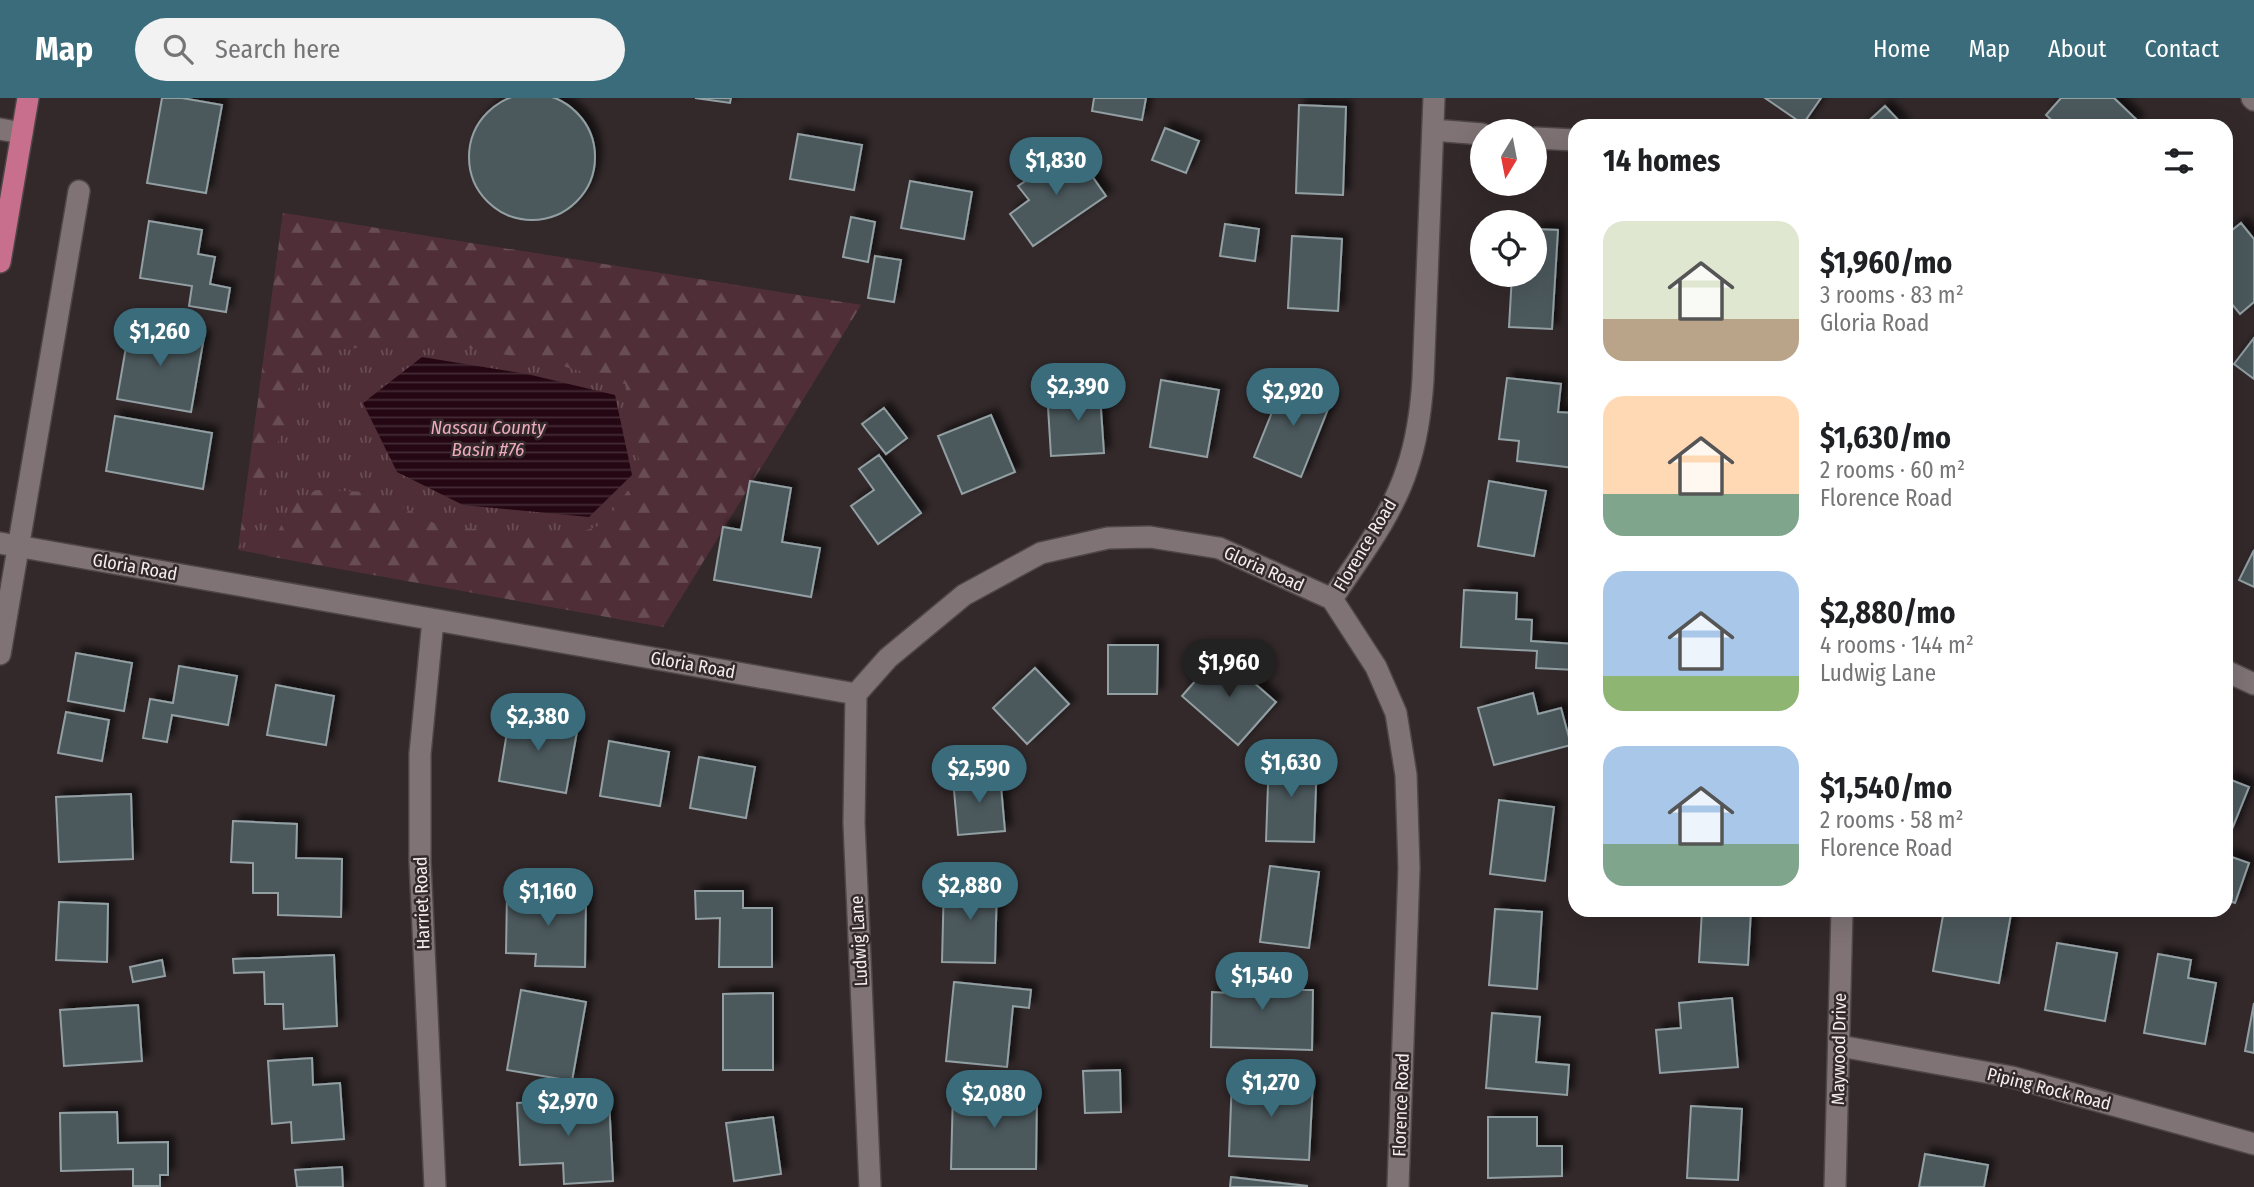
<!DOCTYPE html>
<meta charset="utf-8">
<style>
:root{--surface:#fff;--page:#f2f2f2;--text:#202124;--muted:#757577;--accent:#3a6c7b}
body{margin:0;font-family:"Fira Sans Condensed",sans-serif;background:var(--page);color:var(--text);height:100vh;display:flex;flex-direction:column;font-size:26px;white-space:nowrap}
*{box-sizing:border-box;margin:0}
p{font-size:23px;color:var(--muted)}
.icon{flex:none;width:38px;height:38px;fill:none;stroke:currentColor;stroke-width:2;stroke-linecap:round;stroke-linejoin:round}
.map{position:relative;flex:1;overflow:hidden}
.details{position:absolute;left:1568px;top:21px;width:665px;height:798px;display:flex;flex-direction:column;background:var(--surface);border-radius:21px;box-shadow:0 7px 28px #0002}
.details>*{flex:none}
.needle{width:46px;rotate:190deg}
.controls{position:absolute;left:1470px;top:21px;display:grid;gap:14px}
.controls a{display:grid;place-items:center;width:77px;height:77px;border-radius:50%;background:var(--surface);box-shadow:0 7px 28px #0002;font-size:35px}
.price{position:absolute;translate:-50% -60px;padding:0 16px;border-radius:24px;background:var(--accent);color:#fff;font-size:23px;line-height:46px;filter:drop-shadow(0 2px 4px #0008)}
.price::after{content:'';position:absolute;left:50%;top:42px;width:21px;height:16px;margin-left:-10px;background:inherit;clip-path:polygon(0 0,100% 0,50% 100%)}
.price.active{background:#222;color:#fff}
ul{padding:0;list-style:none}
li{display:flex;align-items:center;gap:21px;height:175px;padding:0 35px}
li span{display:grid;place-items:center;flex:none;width:196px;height:140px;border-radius:21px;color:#555}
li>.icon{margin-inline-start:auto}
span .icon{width:84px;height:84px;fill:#fffc;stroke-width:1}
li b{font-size:30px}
h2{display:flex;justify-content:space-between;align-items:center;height:84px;padding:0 35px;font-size:30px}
header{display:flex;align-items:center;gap:42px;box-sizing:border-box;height:98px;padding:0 35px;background:var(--accent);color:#fff}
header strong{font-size:33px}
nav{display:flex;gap:38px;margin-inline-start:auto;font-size:24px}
.search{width:490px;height:63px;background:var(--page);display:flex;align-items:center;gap:18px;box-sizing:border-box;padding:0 24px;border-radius:38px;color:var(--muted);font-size:26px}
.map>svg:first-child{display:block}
.grass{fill:url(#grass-tufts)}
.forest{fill:url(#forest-firs)}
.water{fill:url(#water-rules)}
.building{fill:#4c585c;stroke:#929fa3;stroke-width:2;filter:url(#shadow)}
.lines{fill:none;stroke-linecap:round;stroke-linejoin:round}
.minor-casing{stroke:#4f4648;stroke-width:24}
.major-casing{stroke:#4f4648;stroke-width:24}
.minor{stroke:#7f7376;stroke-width:21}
.major{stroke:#c76f8d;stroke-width:21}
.labels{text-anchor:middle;stroke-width:5;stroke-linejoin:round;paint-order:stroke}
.street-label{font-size:18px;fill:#f4edee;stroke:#33292b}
.water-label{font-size:19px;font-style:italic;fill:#ecaabc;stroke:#33292b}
</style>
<header>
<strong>Map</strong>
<div class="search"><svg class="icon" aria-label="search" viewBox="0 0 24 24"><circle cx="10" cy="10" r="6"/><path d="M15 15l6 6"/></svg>Search here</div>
<nav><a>Home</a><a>Map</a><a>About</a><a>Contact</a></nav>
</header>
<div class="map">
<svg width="2254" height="1089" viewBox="0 0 2254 1089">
<defs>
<pattern id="grass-tufts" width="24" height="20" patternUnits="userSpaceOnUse" patternTransform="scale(1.75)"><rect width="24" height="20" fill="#4f2e38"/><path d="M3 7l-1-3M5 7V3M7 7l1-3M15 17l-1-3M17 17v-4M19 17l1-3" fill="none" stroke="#694d55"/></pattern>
<pattern id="forest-firs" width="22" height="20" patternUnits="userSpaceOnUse" patternTransform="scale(1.75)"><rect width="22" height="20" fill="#4f2e38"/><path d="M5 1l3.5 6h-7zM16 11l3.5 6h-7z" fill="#694d55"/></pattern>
<pattern id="water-rules" width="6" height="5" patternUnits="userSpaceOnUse" patternTransform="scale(1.75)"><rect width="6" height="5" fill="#240712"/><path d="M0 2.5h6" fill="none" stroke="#442b35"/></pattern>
<filter id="shadow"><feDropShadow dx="6" dy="-6" stdDeviation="3.5" flood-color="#0009"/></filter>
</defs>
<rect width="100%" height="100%" fill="#33292b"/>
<path class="grass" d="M283,115L861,207L663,529L238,452Z"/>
<path class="forest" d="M283,115L861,207L663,529L267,458L291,406L316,392L371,394L438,427L561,441L604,426L641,374L625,286L552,265L428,243L325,253L297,293L238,452Z"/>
<path class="water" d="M422,259L527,276L615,297L632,377L589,419L463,407L397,374L363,305Z"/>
<path class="building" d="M469 59a63 63 0 1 1 126 0a63 63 0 1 1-126 0Z
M162,0H182L222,7L206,95L147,85Z
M695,0H731L730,5Z
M1094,0H1146L1142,22L1092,13Z
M1765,0H1821L1803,26Z
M2061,0H2114L2138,23L2133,28H2058L2046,17Z
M1299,7L1346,9L1343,97L1296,95Z
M1885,8L1904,28H1863Z
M1165,30L1199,43L1186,75L1152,62Z
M798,36L862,47L854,92L790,81Z
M1073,51L1106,98L1033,148L1010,116L1029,102L1018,88Z
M910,83L972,94L964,141L901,130Z
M851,119L875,124L868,164L843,159Z
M149,123L202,132L198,156L215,159L210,186L230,190L226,214L189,208L192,188L140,180Z
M2241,125L2254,141V204L2240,216L2226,199V137Z
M1225,126L1259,131L1255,163L1220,158Z
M1535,131L1558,132L1552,231L1509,229L1512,177H1535Z
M1292,138L1342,141L1338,213L1288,210Z
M875,158L901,162L894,204L868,200Z
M130,226L204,239L191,314L117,301Z
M2254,240V281L2234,266Z
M1507,280L1561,286L1558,314L1575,315V370L1517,363L1519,343L1499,341Z
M1161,282L1219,292L1207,359L1150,349Z
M1285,282L1332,301L1301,379L1254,359Z
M1099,283L1104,355L1051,358L1048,309L1073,308L1072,285Z
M884,310L907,340L886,356L862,326Z
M991,317L1015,374L962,396L938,338Z
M115,318L212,335L203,391L106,373Z
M879,357L921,415L878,446L851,408L874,392L859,371Z
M750,383L791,390L782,444L820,450L811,499L714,482L723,429L741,432Z
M1489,383L1546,393L1534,458L1478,448Z
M2254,452V489L2239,482Z
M1464,492L1517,495L1516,521L1532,522L1531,543L1575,546V572L1536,570L1537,553L1461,549Z
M1108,547H1158L1157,596H1108Z
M76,555L132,565L124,613L68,603Z
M1220,555L1276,604L1238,647L1182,598Z
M179,568L237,578L228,627L172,617L167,644L143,640L150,601L173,605Z
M1035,570L1069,606L1027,646L993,610Z
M276,587L334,598L326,647L267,637Z
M1533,595L1538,616L1561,610L1571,647L1494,667L1478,610Z
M66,614L109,622L102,663L58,655Z
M510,616L578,628L566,695L499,683Z
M609,643L669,654L660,708L600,698Z
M1269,658L1317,661L1314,744L1266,743Z
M699,659L755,669L746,720L690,710Z
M1000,677L1005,733L958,737L953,681Z
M2226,680L2249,689L2230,736L2226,734Z
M131,696L133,761L59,764L56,699Z
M1499,702L1554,709L1545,783L1490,776Z
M233,723L297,726L296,760L342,761L341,819L278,817V795H253V765L231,764Z
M2226,757L2249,765L2235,805L2226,802Z
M1270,768L1319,774L1309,850L1260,844Z
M944,784L997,785L995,865L942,864Z
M695,793H743V810H772V869H719L720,820L696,821Z
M507,795L586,797L585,869L535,868L536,856L506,855Z
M59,804L108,806L107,864L56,862Z
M1495,811L1542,814L1537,891L1489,887Z
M1702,812H1751L1748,867L1699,864Z
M1944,812H1989L2011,816L1999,885L1933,873Z
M2057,845L2117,855L2105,923L2045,912Z
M2158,856L2191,862L2188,880L2216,885L2205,946L2144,935Z
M334,857L337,928L284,931L283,906H265L264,874L234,875L233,861Z
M162,862L165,878L133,884L130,869Z
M1230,870L1293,872L1292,892H1313L1312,952L1211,949L1212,894L1229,895Z
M954,884L1031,892L1029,910L1013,908L1007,969L946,963Z
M521,892L586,904L572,983L507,972Z
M773,895V972H723V896Z
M1732,900L1738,969L1660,975L1656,932L1681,930L1679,905Z
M2254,905V955L2245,953Z
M138,907L142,963L64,968L60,912Z
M1492,915L1540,919L1536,964L1569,967L1567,997L1486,990Z
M312,960L313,987L340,985L344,1041L292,1045L291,1024L272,1026L268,963Z
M1120,972L1121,1014L1085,1015L1083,973Z
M1232,980L1313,983L1309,1062L1229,1058Z
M953,993L1037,994L1036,1071H951Z
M609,1001L613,1083L564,1086L563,1065L520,1067L517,1005Z
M1691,1008L1742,1011L1738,1082L1687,1080Z
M117,1014L118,1045L168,1044V1077H160V1088H133V1071L61,1073L60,1015Z
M773,1019L781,1076L734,1083L726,1025Z
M1488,1019H1537V1048H1562V1078L1488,1080Z
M1925,1056L1988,1067L1984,1089H1919Z
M342,1069L343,1089H297L295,1072Z
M1231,1079L1307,1088V1089H1230Z"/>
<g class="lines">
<defs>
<path id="minor" d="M2252,0L2254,2
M0,31L22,35
M1433,32L1482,36
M1535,40L1575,42
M0,445L856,596L888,560L964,497L1041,455L1108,440L1150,439L1219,450L1332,501
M1332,501L1376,569L1396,615L1406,677L1409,770L1398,1089
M1332,501C1359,460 1392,418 1407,371C1417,342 1421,312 1423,282L1434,0
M433,522L420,656V763L435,1089
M0,556L79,93
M2226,573L2254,586
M856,596L854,725L870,1089
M1840,948L2012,979L2254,1046
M1835,1089L1842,812"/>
<path id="major" d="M0,164L28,0"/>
</defs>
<use href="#minor" class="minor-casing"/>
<use href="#major" class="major-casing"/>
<use href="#minor" class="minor"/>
<use href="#major" class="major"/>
</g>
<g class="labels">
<g class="street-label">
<text transform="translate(1365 447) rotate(-59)" y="6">Florence Road</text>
<text transform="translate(135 469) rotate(10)" y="6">Gloria Road</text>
<text transform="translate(1264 471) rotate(24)" y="6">Gloria Road</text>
<text transform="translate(693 567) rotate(10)" y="6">Gloria Road</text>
<text transform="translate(422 805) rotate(-92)" y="6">Harriet Road</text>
<text transform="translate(859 843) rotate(-93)" y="6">Ludwig Lane</text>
<text transform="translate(1839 951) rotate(-89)" y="6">Maywood Drive</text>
<text transform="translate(2049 991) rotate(14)" y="6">Piping Rock Road</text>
<text transform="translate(1401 1007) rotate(-88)" y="6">Florence Road</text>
</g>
<g class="water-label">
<text x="488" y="336">Nassau County<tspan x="488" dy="22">Basin #76</tspan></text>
</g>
</g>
</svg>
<div class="controls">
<a><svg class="needle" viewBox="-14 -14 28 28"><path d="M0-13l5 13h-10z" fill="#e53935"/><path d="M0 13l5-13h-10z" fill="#757577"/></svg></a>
<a><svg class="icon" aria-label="locate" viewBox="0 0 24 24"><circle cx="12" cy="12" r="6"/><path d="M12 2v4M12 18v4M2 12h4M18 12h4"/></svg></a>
</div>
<b class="price" style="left:1056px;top:99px">$1,830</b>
<b class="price" style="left:160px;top:270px">$1,260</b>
<b class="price" style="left:1078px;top:325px">$2,390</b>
<b class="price" style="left:1293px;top:330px">$2,920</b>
<b class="price active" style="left:1229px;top:601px">$1,960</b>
<b class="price" style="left:538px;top:655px">$2,380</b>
<b class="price" style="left:1291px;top:701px">$1,630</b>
<b class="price" style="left:979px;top:707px">$2,590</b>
<b class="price" style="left:970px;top:824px">$2,880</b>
<b class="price" style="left:548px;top:830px">$1,160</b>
<b class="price" style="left:1262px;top:914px">$1,540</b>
<b class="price" style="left:1271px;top:1021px">$1,270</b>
<b class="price" style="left:994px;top:1032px">$2,080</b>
<b class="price" style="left:568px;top:1040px">$2,970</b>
<section class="details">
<h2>14 homes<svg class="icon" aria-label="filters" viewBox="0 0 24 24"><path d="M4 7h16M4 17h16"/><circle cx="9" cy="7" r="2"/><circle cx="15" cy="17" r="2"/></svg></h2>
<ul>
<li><span style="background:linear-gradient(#dfe7d0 70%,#b9a48a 0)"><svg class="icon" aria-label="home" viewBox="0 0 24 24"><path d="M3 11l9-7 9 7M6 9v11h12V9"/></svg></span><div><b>$1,960/mo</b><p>3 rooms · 83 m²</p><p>Gloria Road</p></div></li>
<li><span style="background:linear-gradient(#ffd9b3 70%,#7fa58c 0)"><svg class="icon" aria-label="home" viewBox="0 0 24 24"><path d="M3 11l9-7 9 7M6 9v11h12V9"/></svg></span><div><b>$1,630/mo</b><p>2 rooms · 60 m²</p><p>Florence Road</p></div></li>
<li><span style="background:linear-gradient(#a9c7e8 75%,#8fb573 0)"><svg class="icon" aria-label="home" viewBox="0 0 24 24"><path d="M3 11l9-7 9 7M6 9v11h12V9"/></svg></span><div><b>$2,880/mo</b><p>4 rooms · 144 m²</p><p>Ludwig Lane</p></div></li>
<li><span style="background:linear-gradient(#a9c7e8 70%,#7fa58c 0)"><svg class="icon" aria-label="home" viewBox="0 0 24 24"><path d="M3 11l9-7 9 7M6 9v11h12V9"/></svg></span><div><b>$1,540/mo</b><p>2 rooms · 58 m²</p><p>Florence Road</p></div></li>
</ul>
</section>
</div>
